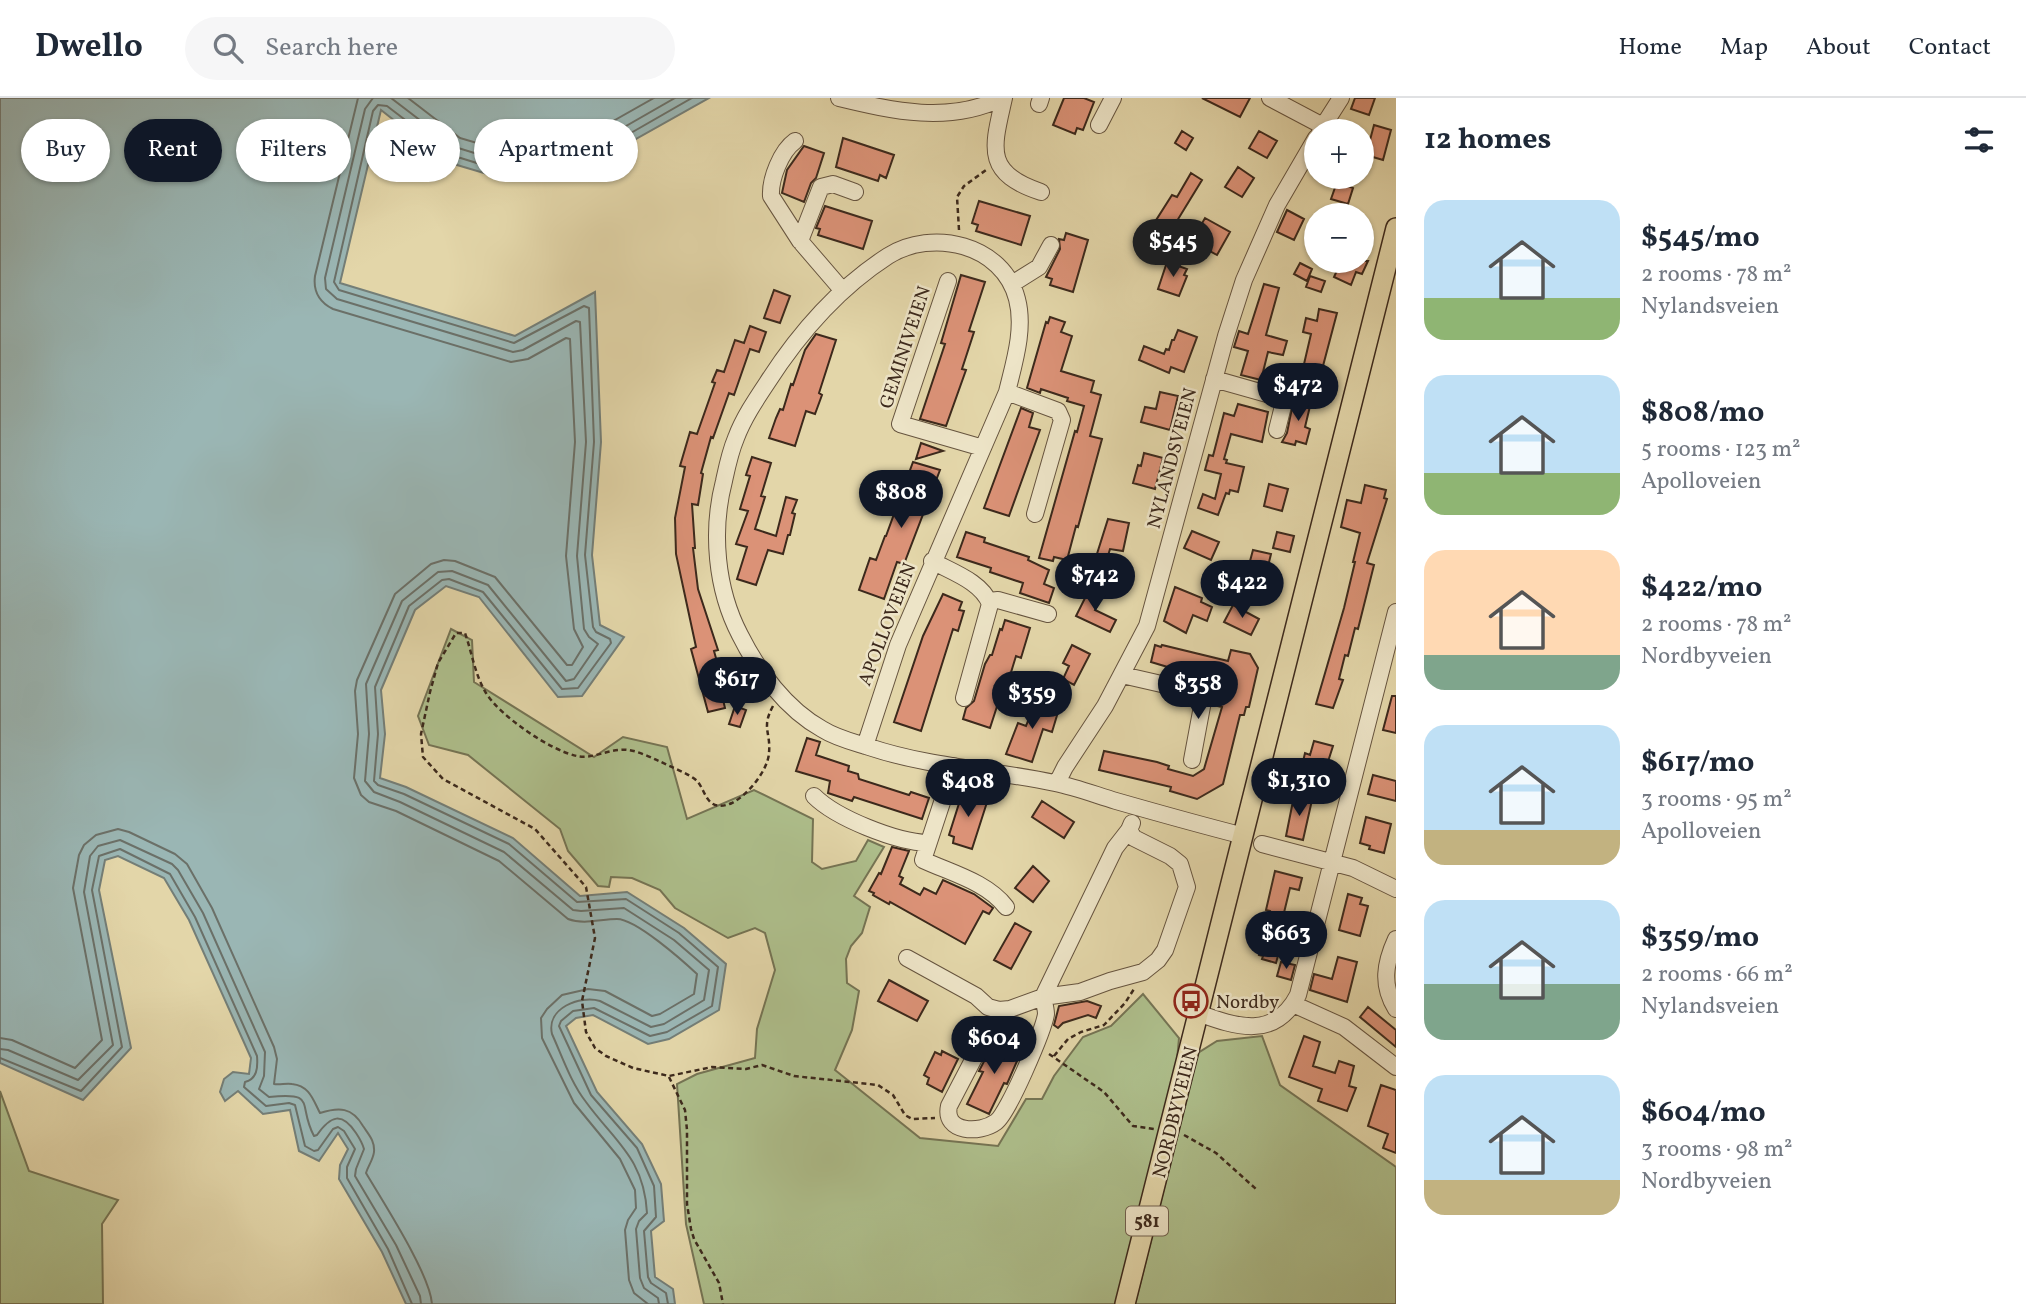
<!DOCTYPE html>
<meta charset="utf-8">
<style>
:root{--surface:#fff;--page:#f6f6f7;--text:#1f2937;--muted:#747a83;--line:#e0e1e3;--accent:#111827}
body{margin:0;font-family:Vollkorn,serif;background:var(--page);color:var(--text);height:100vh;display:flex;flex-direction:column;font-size:26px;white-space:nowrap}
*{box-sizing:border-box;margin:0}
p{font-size:23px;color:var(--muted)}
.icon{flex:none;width:38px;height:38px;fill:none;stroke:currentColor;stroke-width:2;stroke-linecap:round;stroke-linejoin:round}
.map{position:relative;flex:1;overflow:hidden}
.panel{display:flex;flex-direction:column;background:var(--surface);width:630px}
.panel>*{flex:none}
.hud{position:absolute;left:21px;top:21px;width:665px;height:63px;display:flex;gap:14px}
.controls{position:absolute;left:1304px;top:21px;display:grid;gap:14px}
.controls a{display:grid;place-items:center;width:70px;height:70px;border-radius:50%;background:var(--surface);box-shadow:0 2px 5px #0004;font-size:35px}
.price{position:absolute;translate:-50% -60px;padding:0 16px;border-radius:24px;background:var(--accent);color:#fff;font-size:23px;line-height:46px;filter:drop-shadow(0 2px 4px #0008)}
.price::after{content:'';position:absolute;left:50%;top:42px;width:21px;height:16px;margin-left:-10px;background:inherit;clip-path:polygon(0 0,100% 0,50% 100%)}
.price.active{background:#222;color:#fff}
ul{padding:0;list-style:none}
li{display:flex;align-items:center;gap:21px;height:175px;padding:0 28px}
li span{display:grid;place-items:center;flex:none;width:196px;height:140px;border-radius:21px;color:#555}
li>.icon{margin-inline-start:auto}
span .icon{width:84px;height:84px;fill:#fffc;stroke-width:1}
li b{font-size:30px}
h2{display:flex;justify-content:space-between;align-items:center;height:84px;padding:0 28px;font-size:30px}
.tag{padding:0 24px;border-radius:32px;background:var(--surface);box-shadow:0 2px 5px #0004;font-size:24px;line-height:63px}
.tag.active{background:var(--accent);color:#fff}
header{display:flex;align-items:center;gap:42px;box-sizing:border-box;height:98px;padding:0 35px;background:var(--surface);border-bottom:2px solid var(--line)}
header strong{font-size:33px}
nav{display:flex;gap:38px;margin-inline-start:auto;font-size:24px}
.search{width:490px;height:63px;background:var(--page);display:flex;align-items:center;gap:18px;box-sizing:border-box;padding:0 24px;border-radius:38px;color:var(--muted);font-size:26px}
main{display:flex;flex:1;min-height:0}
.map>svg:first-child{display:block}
.green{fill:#aebf8c;stroke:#757454;stroke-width:2}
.water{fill:#9ab6b4;stroke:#747e77;stroke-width:2}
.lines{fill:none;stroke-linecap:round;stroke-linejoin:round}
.shore{stroke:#6b7068;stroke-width:2}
.building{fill:#db9277;stroke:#3c291c;stroke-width:2}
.minor-casing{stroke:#66543f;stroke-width:18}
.major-casing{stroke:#3c291c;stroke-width:22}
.path{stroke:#3c291c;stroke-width:2.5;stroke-dasharray:5 3.5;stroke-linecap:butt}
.minor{stroke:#ede4c7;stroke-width:16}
.major{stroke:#e3d6a9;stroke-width:19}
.labels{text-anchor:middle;stroke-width:5;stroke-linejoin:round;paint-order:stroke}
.shield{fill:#ede4c7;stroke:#71614f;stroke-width:2}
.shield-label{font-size:18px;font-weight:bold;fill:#3c291c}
.street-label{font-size:19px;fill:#3c291c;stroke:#ede4c7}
.poi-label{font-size:19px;fill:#3c291c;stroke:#ede4c7;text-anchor:start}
</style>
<header>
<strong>Dwello</strong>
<div class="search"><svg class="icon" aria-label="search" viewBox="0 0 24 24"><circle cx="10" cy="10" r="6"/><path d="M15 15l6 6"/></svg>Search here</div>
<nav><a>Home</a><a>Map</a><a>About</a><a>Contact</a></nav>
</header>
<main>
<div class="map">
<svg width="1396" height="1206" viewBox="0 0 1396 1206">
<rect width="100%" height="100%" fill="#e3d6a9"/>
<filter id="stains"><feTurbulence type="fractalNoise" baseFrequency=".00286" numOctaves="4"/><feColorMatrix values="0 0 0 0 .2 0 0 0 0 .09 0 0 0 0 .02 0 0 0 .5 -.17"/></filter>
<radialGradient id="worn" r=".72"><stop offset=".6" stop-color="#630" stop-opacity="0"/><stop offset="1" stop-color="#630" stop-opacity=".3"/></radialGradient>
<path class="green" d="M451,531L472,542L474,584L594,659L623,639L667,649L687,721L754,692L813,721L812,764L822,771L856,763L868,742L884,749L854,798L870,809L862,835L851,848L846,861L847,885L859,893L852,932L835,972L920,1040L998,1048L1026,1001H1042L1054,978L1083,939L1111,928L1143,896L1179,940L1176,973L1117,1206H704L686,1126L677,986L697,976L755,960L757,931L775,872L765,835L755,830L728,840L675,810L660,792L632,780L611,779L609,789L598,788L568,753L560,731L468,657L429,647L418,618Z
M1262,938L1280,987L1396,1069V1206H1135L1198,955L1217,943Z
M0,993L29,1073L118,1102L102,1126L103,1206H0Z"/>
<path class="water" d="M0,0H709L577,74L511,83L447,64L381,12L340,185L515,238L595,194L601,344L592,457L600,527L624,539L582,598L558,599L479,499L446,488L415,512L381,592L385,636L380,680L406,689L513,740L580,798L627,794L684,830L726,866L719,912L669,941L648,946L593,917L576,920L566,928L597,994L642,1046L661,1086L664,1123L651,1133L655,1179L673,1191L675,1206H406L382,1154L339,1081L340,1067L348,1051L338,1035L319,1063L299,1053L290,1012L263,1016L238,993L225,1003L220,994L224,981L233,974L249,976L251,960L189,822L164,780L118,758L105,762L99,792L131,950L83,1002L0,965Z"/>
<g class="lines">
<path class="shore" d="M358,0L315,178C313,193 319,204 333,211L511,264L528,261L566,240L570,241L575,344L566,458L574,531L583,549L572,567H567L495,479L455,463L444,462L431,466L395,496L357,582L355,593L358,636L354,680L361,697L369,704L396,713L499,763L568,821C584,827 601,821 617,821C636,821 683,863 697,876L694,896L660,916L652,918L605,893L588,891L562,897L547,911L541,920L542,940L574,1005L620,1061L635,1092L636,1110L628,1122L625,1132L629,1182L634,1195L648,1206
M373,0L365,11L325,180L326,191L337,201L513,254L523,252L576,223L580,224L586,344L577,458L584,531L589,539L598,546L574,581L566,583L488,487L452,473L438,474L402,503L366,586L369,636L365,683L374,694L400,704L504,754L573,812L581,813L624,810L674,842L709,872L704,902L664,926L651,929L600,903C580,897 546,910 552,936C562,958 571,985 586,1004C615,1044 644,1060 647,1115L639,1123L636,1131L640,1180L644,1190L658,1200L659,1206
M391,0L455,49L513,67L572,59L675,0
M408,0L460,40L514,56L569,48L654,0
M0,940L12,942L75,970L102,942L73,790L79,757L84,747L96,737L118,731L129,734L175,756L187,766L212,810L274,949L277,961L274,986C280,987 286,985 292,986C310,988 313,1002 320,1015C339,1009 352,1009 363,1028C369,1037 375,1043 374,1054C373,1062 368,1068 366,1075C383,1104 430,1176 432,1206
M0,951L8,952L78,982L113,947L84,794L90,758L98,748L120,742L172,766L178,772L203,815L265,954L264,978L259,991L269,999C318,994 297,1006 314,1038L317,1037C331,1017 342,1014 356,1035C360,1041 362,1044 364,1051L356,1071L355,1078L396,1147L420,1198L421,1206
M0,960L81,993L122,949L92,792L99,758L120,751L170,776L195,819L257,958C258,970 257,981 245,984L244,989L266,1008L289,1005L295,1007L305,1048L314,1053L318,1052L333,1031L338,1029L344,1033L355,1051L347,1069V1080L388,1151L412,1206
M668,1206L666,1195L651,1185L648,1179L644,1133L656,1119L654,1088L637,1050L591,997L559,928L561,923L573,913L594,910L650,938L667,934L712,908L718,869L679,835L626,801L577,804L509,746L404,696L378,687L374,683L378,636L375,589L409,508L442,482L449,481L483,494L562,591L578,590L611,545L610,541L596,534L593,529L585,457L594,344L589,210L584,208L514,245L339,192L334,184L373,13L378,7L387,8L451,57L512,76L575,67L692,0"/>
</g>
<path class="building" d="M1064,0H1084L1094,4L1083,32L1077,30L1075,36L1053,27Z
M1202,0H1250L1240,19Z
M1355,0H1375L1369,17L1351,11Z
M1374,27L1391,32L1383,62L1366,57Z
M1182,33L1193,40L1186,52L1175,45Z
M1259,33L1277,43L1267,60L1249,50Z
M843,40L894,57L886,80L880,77L878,83L836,69Z
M804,48L824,55L816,80L811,85L804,104L782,95L787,72Z
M1238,69L1254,80L1242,99L1225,89Z
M1191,75L1202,82L1169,136L1153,127L1172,97L1177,99Z
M1337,84L1353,90L1348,106L1331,101Z
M979,103L1030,118L1021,147L976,133L978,127L972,125Z
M825,108L872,123L863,151L818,137L820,131L816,130Z
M1287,112L1304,121L1294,142L1277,134Z
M1205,120L1230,134L1217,157L1192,143Z
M1066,135L1088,142L1073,194L1050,187L1052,181L1046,179L1060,151L1059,141L1064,142Z
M1332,163H1368L1362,176L1356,174L1351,187L1334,179L1340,166Z
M1167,164L1187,171L1184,177L1187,178L1179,198L1158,191Z
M1300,165L1312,171L1307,183L1294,176Z
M961,177L985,184L969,233L974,234L962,271L966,272L946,328L920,321L945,246L941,245Z
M1310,178L1325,183L1321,194L1306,189Z
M1264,186L1279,190L1266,237L1287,243L1283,257L1268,254L1261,282L1241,277L1248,253L1234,249L1239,233L1248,236Z
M774,192L790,198L780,225L764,220Z
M1319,211L1337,215L1319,283L1301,279L1311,236L1303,234L1306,220L1317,223Z
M1050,219L1065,224L1061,234L1072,238L1061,273L1094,283L1091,294L1101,297L1090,338L1102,341L1078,429L1076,428L1067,462L1054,459L1053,463L1039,460L1075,333L1077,334L1084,308L1067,303L1068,300L1041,291L1040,295L1027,290L1046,224L1048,225Z
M750,228L766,234L759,254L750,251L734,297L729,295L713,340L711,339L701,375L703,376L698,407L692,406L695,450H693L698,491L718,552L714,553L719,571L716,572L725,610L708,614L691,551L696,549L676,456L675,420L685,369L680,368L690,334L697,336L715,285L712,284L717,272L724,274L735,242L744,245Z
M1178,232L1197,239L1184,274L1171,269L1169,275L1139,262L1144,248L1164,256L1166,251L1169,252L1172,242H1174Z
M816,236L836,242L819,295L822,297L815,316L806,313L795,348L769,340L776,320L780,311L783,312L791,286L793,287L805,252Z
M1160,294L1178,298L1170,332L1141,324L1145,309L1156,311Z
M1294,300L1311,304L1305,329L1310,331L1306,346L1296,343L1295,347L1282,344L1287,335Z
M1238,306L1268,314L1262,344L1231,336L1224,361L1227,362L1226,365L1244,369L1238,394L1230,392L1229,396L1226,395L1218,417L1198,410L1203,396L1215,401L1221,376L1205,372L1209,357L1213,358L1224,315L1234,318Z
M1021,310L1033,315L1029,329L1040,332L1009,418L984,410Z
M921,345L943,353L916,361Z
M1144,355L1163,360L1155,391L1133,385L1138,367L1141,368Z
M752,359L771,365L761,398L765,399L755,431L776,438L786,399L797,402L792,415L795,416L790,437H788L783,456L768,452L756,487L737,481L747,449L736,446L748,413L740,411L750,378L746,377Z
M913,364L940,372L904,466L897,464L884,501L859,492L870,460L876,462L885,438H886Z
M1269,386L1288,391L1282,413L1264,408Z
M1365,387L1386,392L1384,400L1387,401L1367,465L1374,467L1358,531L1355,530L1348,558L1345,557L1339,581L1343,582L1333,610L1316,606L1344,510L1355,464H1353L1360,435L1341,429L1347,402L1361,405Z
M1108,421L1129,425L1123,453L1110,451L1107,461L1096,459Z
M1192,433L1219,444L1211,462L1184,450Z
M966,434L985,440L984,444L1029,459L1028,462L1049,472L1044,486L1054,490L1049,505L1020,495L1023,485L990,474L991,470L957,459Z
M1277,434L1294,438L1290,454L1273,450Z
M1253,452L1271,456L1264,485L1246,478Z
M1087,458L1104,462L1101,475L1084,471Z
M1175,489L1202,500L1201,504L1212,509L1207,523L1193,517L1186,535L1164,523Z
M1089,492L1102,499L1095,512L1116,522L1110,534L1076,518Z
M943,496L962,504L959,512L964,513L958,533L953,531L921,633L894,624L923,538Z
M1233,507L1259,521L1251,537L1224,524Z
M1005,522L1030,530L1021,560L1016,558L1005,594L1002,593L990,630L963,621L966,610L974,603L985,566L990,557H992L1000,531L1002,532Z
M1072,547L1090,556L1074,587L1063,581L1069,568L1063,565Z
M1155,547L1161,549L1162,547L1228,563L1231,552L1250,556L1258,570L1249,609H1246L1244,617H1240L1223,686L1197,701L1170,693L1171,689L1099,672L1104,653L1157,664L1169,668L1168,671L1193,678L1204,671L1222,609L1213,607L1218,587L1189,581L1191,576L1151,564Z
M1038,597L1050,601L1047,611L1058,614L1052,634L1043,631L1032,664L1006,656L1018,625L1026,628Z
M1392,598H1396V635L1383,632Z
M735,608L746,612L740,629L729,626Z
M807,640L820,644L816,657L849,668L848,673L858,676L859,681L909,697L911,694L929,700L922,721L854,699L852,703L828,695L830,683L796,673Z
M1314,643L1333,648L1325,673L1302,668L1305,655L1310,657Z
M1373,677L1396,683V703L1368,696Z
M969,692L989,698L972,751L953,745L954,739L949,737L962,696L967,698Z
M1294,698L1312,702L1303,742L1286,738Z
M1042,703L1074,724L1064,740L1032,719Z
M1366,719L1391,726L1384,755L1369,751L1370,748L1360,745Z
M892,749L909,753L899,778L903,780L900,786L920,797L924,790L936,796L943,782L974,796L993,810L989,816L983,813L965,846L890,804L889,806L873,797L874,795L869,793L879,775L881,776Z
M1033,768L1049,783L1033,804L1015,790Z
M1275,773L1302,780L1299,792L1290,790L1281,827L1286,828L1276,865L1262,861L1263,858L1259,857L1270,813L1266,812Z
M1348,796L1362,800L1360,806L1368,808L1360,838L1339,832Z
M1015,825L1031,834L1011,871L994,862Z
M1338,859L1357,864L1347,904L1310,892L1314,876L1332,881Z
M1281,864L1295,867L1291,882L1277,878Z
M889,882L928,903L917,923L878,903Z
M1087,903L1101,908L1096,920L1088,917L1063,925L1058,930L1054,927L1059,908Z
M1368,909L1396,932V949L1360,919Z
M1304,938L1320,944L1313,968L1335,975L1339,963L1354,968L1349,988L1356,990L1347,1013L1318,1003L1322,991L1289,979Z
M995,942L1021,954L1007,986L1004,985L989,1016L967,1006L983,974L979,973Z
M942,953L958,961L942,994L927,986L929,980L924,977L935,954L941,957Z
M1381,987L1396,992V1055L1383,1050L1388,1036L1368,1028Z"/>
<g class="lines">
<defs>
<path id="minor" d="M839,0C893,13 949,26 1002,0
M1004,0C993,49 983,75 1041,94
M1270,0L1323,28
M1039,6L1041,0
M1099,27L1113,0
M1320,33L1341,0
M795,43C781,53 770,81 771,98L800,143L843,193
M800,143L821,89L833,86L855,94
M948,183L900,326L983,350
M1012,186L1039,169L1051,147
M1214,281L1281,300L1283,308L1277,332
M1007,294L1058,313L1062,322L1035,416
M932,463C952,474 982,484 990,506L964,600
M989,503L998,502L1048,516
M1122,577L1192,593L1203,603L1192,662
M865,648L898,547L1007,294C1014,265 1025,231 1017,201C1003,146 932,130 888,158C837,191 799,235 767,285C755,303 743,321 736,340C730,354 727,369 724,383C711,433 716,491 740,537C758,573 786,611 822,631C836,640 853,644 869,649C929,669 993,672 1055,685C1075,689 1096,697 1116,703C1158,715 1201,727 1244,738
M954,668L923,762C951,775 987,784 1006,809
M1057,685L1065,669L1105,608L1147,528L1226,238L1244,182L1277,107L1316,40
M814,698C836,720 896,744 928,745
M1262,746L1353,770L1396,791
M1396,841C1385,865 1381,887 1396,911
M907,860L976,898L988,909L999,912L1010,911L1043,899L1080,894L1110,883L1143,874L1158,862L1165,852L1187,789L1180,766L1170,758L1134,740L1129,732
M1043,899L1115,750L1129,732L1132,725
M1293,906L1344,929L1396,969
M999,912L949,1008C943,1035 980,1036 996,1024C1008,1016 1044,931 1046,916C1046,911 1044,904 1043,899
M1198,915C1236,929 1275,942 1298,897L1396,514"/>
<path id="major" d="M1125,1206L1396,130"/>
</defs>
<use href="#minor" class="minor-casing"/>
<use href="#major" class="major-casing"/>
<path class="path" d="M959,132L957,99L964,88L986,72
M773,608C761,630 771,634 769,655C768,672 748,697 732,705C706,716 706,692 697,683C690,676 669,668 659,663C647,658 633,650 619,652C605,653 591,661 577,658C551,653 500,618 486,595C475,577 472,555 465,535H456L438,565L430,594L421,636L423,659L443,681L535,731L586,789L595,840L582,903L586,934L595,950L606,958L633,970L669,978L712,969L746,971L762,967L794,978L878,987L893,997L905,1017L912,1021L935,1020
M1049,956L1104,994L1133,1028L1154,1031
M1054,958L1068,941L1081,934L1104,927L1125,905L1134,891
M669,979L685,1012L687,1032V1106L691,1131L694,1141L719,1185L723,1206
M1184,1037L1216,1055L1256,1091"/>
<use href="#minor" class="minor"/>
<use href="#major" class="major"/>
</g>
<defs>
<symbol id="bus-ring" viewBox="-11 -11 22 22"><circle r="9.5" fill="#ede4c7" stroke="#8f2418" stroke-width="1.5"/><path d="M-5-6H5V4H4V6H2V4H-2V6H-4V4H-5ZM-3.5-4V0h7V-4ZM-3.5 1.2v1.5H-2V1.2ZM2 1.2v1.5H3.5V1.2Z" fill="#8f2418"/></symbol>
</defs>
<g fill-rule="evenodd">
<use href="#bus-ring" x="1172" y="884" width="38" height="38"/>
</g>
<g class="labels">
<rect class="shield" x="1126" y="1108.5" width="42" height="29" rx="5"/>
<g class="shield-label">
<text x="1147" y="1129">581</text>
</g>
<g class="street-label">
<text transform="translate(904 249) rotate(-72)" y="7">GEMINIVEIEN</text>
<text transform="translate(1171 360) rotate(-75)" y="7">NYLANDSVEIEN</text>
<text transform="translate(886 526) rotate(-69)" y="7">APOLLOVEIEN</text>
<text transform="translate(1174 1014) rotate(-76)" y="7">NORDBYVEIEN</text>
</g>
<g class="poi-label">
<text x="1216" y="910">Nordby</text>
</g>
</g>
<rect width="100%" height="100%" filter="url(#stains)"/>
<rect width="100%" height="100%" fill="url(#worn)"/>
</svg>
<div class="controls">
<a>+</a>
<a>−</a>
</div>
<b class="price active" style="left:1173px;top:181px">$545</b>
<b class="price" style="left:1298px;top:325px">$472</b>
<b class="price" style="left:901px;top:432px">$808</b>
<b class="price" style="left:1095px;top:515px">$742</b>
<b class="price" style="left:1242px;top:522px">$422</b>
<b class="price" style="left:737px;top:619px">$617</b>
<b class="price" style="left:1198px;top:623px">$358</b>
<b class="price" style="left:1032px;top:633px">$359</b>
<b class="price" style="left:1299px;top:720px">$1,310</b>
<b class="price" style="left:968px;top:721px">$408</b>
<b class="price" style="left:1286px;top:873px">$663</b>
<b class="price" style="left:994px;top:978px">$604</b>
<div class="hud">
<a class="tag">Buy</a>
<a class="tag active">Rent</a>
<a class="tag">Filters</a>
<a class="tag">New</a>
<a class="tag">Apartment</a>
</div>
</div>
<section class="panel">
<h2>12 homes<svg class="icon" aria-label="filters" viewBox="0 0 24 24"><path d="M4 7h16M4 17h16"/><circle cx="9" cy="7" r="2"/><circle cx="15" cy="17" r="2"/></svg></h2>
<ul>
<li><span style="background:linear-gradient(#bfe0f5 70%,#8fb573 0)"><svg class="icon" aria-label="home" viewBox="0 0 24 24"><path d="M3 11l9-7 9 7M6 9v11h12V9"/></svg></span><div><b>$545/mo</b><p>2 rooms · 78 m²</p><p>Nylandsveien</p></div></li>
<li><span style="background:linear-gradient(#bfe0f5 70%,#8fb573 0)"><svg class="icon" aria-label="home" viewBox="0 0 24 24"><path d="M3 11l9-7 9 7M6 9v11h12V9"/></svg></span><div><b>$808/mo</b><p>5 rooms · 123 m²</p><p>Apolloveien</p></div></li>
<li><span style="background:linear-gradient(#ffd9b3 75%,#7fa58c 0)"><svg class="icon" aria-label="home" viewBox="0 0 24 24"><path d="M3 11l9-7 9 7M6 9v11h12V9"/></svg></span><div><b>$422/mo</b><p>2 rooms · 78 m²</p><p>Nordbyveien</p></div></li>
<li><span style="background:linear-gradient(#bfe0f5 75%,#c2b280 0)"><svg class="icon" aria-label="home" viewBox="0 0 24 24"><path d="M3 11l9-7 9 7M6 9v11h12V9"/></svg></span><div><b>$617/mo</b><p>3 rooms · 95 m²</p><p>Apolloveien</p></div></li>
<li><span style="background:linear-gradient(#bfe0f5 60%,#7fa58c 0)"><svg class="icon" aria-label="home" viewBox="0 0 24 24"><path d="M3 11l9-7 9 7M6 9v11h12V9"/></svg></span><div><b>$359/mo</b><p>2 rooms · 66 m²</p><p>Nylandsveien</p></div></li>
<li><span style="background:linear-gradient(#bfe0f5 75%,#c2b280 0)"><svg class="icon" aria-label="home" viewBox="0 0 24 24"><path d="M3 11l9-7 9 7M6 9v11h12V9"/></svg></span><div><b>$604/mo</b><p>3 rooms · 98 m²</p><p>Nordbyveien</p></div></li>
</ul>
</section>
</main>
